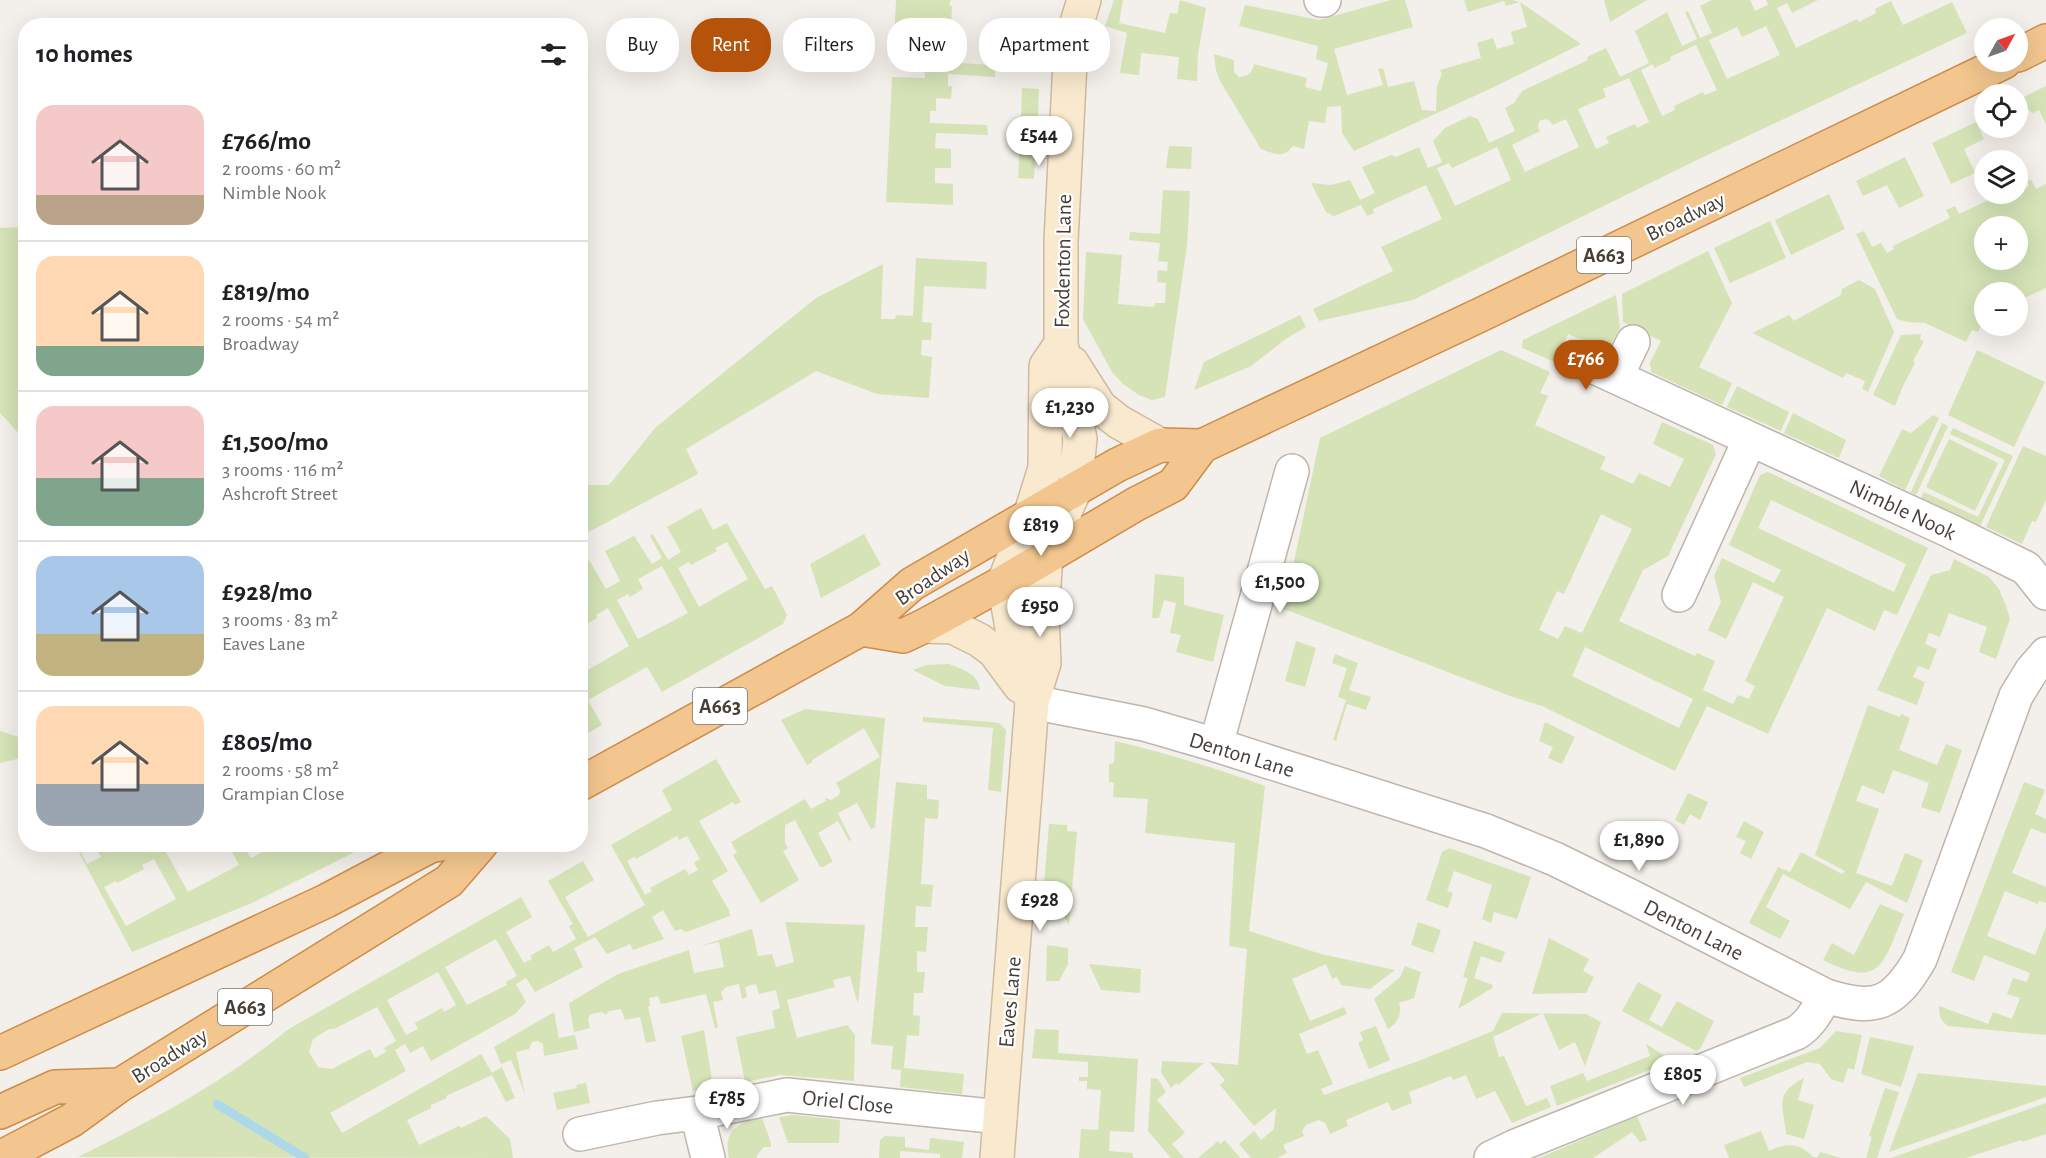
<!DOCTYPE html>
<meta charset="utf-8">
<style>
:root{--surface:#fff;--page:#f2f2f2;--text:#202124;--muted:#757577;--line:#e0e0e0;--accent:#b45309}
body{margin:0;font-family:"Alegreya Sans",sans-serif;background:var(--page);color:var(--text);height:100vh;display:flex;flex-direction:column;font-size:22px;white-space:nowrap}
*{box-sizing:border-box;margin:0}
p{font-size:20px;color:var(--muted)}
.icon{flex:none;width:33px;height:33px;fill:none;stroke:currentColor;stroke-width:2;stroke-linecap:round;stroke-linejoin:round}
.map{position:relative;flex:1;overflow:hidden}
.drawer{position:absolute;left:18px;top:18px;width:570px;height:834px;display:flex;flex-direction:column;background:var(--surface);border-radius:24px;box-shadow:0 6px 24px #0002}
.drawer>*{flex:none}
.top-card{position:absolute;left:606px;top:18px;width:570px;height:54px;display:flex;gap:12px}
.needle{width:39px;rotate:50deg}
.tools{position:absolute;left:1974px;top:18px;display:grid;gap:12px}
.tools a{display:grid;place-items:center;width:54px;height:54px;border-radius:50%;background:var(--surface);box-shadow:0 6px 24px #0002;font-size:30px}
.price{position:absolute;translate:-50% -51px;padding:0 14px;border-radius:21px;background:#fff;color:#222;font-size:20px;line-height:39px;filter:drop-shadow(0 2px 3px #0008)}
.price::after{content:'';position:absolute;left:50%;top:36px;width:18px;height:14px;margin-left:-9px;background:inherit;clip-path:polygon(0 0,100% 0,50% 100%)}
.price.current{background:var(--accent);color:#fff}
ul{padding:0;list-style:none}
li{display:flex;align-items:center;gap:18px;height:150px;padding:0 18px}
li+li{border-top:2px solid var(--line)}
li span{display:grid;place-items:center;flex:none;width:168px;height:120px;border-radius:18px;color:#555}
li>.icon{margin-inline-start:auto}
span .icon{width:72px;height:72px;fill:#fffc;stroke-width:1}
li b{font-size:26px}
h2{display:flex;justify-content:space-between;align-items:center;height:72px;padding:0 18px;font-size:26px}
.chip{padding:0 21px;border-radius:24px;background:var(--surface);box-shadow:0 6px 24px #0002;font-size:21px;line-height:54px}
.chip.current{background:var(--accent);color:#fff}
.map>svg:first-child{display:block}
.green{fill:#d5e3b7;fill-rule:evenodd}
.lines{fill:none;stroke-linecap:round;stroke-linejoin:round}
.stream{stroke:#add8e9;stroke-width:9}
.minor-casing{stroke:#beb6ad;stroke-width:36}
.tertiary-casing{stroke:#beb6ad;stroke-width:36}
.secondary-casing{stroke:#cebb9e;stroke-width:36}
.trunk-casing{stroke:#ce8c4a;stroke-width:36}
.minor{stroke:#fff;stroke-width:33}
.tertiary{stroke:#fff;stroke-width:33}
.secondary{stroke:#f9e9ce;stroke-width:33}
.trunk{stroke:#f2c68e;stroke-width:33}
.labels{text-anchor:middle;stroke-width:4.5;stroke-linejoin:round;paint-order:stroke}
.shield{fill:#fff;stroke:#7e7974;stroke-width:1.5}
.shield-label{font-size:21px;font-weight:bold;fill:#463f39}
.street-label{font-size:22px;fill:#463f39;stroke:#fff}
</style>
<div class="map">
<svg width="2046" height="1158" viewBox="0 0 2046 1158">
<rect width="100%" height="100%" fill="#f3efea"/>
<path class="green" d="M896,0H951L949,5L952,6L951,25H957L956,47L939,46L938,62L995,65V77L948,74V86H952L951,99L936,98V111H930V123L987,125L988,135L936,133L935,148L951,149V168H935V183L953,184V205L886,202L892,77L925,78L924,67L893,65Z
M1114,0H1123L1119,23L1165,33L1170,13L1177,14L1180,0L1206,8L1198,54L1197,81L1177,79L1179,57L1141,53L1139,75L1120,73L1127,33L1105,26Z
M1391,0H1405L1413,27L1334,49L1347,95L1383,85L1378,69L1383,68L1388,87L1414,81L1422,110L1436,111L1437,86L1442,74L1440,70L1481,58L1477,43L1493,38L1497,49L1514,44L1511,32L1527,27L1520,2L1506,6L1504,1L1468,12L1464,0H1512L1520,2L1581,44L1494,87L1354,151L1342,133L1341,106L1327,107L1325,123L1309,121L1304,149L1293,146C1283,159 1275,154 1261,149L1220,81L1216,70L1214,54L1234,60V72L1239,77C1249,76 1251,74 1254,64L1307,78L1305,87L1321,91L1328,63L1316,59L1318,46L1239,26L1245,5L1319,20Z
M1604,0H1647L1610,22Z
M1712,0H1750L1755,11L1768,5L1766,0H1818L1792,13L1787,3L1777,8L1796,48L1857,19L1859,22L1876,13L1875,9L1891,1L1903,25L1952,2L1967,33L1703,157L1413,300L1319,321L1313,309L1393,271L1381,247L1442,219L1426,185L1373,209L1374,213L1367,216L1361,205L1334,216L1326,212L1311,183L1331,185L1350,180L1360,200L1375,193L1362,167L1391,155L1396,157L1419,147L1428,168L1442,162L1433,141L1445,128L1470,116L1478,119L1489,143L1515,131L1505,108L1514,103L1522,91L1588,60L1587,57L1606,48L1620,77L1649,63L1635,31L1667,12L1682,46L1697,39L1685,12L1688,11L1700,38L1712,33L1700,6ZM1766,26L1780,55L1727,79L1709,40L1737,27L1742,37ZM1696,45L1717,90L1705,95L1703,92L1674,106L1675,110L1662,116L1641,70L1653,64L1654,68L1671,60L1670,57ZM1629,78L1649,122L1637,128L1635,124L1606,137L1609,143L1596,149L1578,109L1606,97L1603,89ZM1545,119L1550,121L1552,125L1566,119L1579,147L1525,172L1512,145L1540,131L1538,127L1539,121ZM1497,147L1511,180L1455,206L1437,168L1449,163L1452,168Z
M996,38L1027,39L1026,59L996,57Z
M2046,86V124L2039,110L2033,113L2018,102V100Z
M1022,88L1039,89L1038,117H1021Z
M1976,122L1984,139L1964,149L1975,173L1951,184L1932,143Z
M1020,146L1036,147L1034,179L1018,178Z
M1169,146L1192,147L1191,169L1166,168Z
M1905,157L1924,196L1899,208L1887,185L1863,196L1856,181Z
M2031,180L2036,189L2046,184V288L2018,301V292H1984V319L1978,332L1972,330L1966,342L1925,323L1908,322L1897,319L1856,234L1864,231L1872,247L1881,243L1887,253L1894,249L1893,246L1950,218L1946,210L1955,206L1959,214L1999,195L2002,200L2029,186L2027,181ZM1984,226H2018V260H1984Z
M1163,190L1190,191L1187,245L1165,397L1152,400L1139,395L1123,384L1112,372L1083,319L1086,252L1122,255L1118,304L1154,307L1155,303H1165L1166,283L1157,282L1158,270L1167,271L1168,262L1158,261L1160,243L1129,240L1130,232L1160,234Z
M1829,194L1845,229L1791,255L1775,220Z
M1770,221L1786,258L1730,283L1714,248Z
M25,227H26L25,440L0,413V228Z
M1708,251L1732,303L1699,367L1732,383L1722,405L1651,372L1650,363L1661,341L1623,322L1622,294Z
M916,258L987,262L986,289L924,286L922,322L932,323L931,340H922L921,355L932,357L929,398L877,394L816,371L686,449L698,474L581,536V485H609L656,427L816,298L883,264L881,319H895L896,315L913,316Z
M1859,280L1875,289L1894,332L1868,392L1862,389L1865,381L1846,373L1843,378L1752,333L1789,315L1794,321L1841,295L1842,289Z
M1616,295L1620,327L1611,345L1600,347L1568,334L1555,362L1522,348L1523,340Z
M1300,315L1306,327L1287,338L1251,366L1194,390L1204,362Z
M1921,334L1920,339L1924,341L1913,361L1915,363L1903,386L1895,406L1873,395L1901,335Z
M1501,350L1550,372L1540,393L1548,396L1535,425L1606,457L1600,469L1633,484L1639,473L1670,487L1684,459L1653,444L1662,422L1713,445L1716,454L1668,556L1643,570L1619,621L1695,656L1697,653L1715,661L1703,690L1733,704L1738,695L1749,699L1755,686L1745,681L1784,597L1753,582L1726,639L1708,630L1721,602L1714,576L1722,558L1774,583L1781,570L1729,545L1760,475L1768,472L1928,548L1897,615L1884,610L1875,631L1827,608L1768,734L1707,706L1675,771L1542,706L1510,696L1284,609L1320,438ZM1771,500L1906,564L1894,592L1758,528ZM1601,514L1632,529L1582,633L1565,626L1558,639L1539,630L1557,591L1564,594ZM1585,647L1693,699L1679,728L1572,676Z
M1977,350L2045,382L2014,447L1948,415Z
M1737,386L1789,412L1781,431L1727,407Z
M1793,413L1846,440L1839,458L1784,433Z
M1933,415L1939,418L1905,490L1879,476L1902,429L1911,433Z
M1942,423L1948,426L1916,495L1911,492Z
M1953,428L2013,456L1980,526L1921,498L1924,492L1978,517L2005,460L1950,434Z
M1949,439L1998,463L1975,511L1926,487Z
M2023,446L2046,456V500L2036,522L2032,521L2022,544L1986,527Z
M701,508L713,530L727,523L765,589L772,586L787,615L783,624L662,692L647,667L588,700L602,725L581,737V674L629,646L608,608L596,615L597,618L581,627V564L589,560L606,589L620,581L605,551L634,536L652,564L662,558L650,536L653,534L668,560L681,552L667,527ZM727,542L748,579L699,607L678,568L689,562L691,565L717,551L715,548ZM662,566L688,613L638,639L617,600L628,594L630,597L643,589L638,579Z
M864,534L881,565L821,598L810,564Z
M1954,559L1989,577L1999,589L2006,606L2010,619L1996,659L1979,652L1987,627L1949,613L1940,637L1929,633L1925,644L1937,649L1929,670L1918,666L1913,677L1925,682L1917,705L1877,690L1931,575L1950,570Z
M1155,574L1184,577V605L1224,615L1213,662L1176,652L1181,635L1170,633L1176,603L1164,600L1159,618H1152Z
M1296,641L1316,648L1305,687L1285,681Z
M1335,654L1358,663L1349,690L1371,697L1366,710L1347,704L1336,741L1333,740L1346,700L1338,697L1347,668L1332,663Z
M949,664C962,669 979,674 980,690L945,686L913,670L926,665Z
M1868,705L1900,717L1901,714L1910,718L1899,750L1937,765L1946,744L1962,750L1940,813L1921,807L1929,783L1893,770L1884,794L1862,785L1856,801L1879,809L1856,873L1892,886L1905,853L1923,860L1907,903L1866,882L1850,909L1783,874L1766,907L1790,921L1780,939L1749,923L1778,867L1790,872L1801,852L1842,874L1845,871L1815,855Z
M805,709L885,718L875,827L871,829L857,803L838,813L851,840L849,841L838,821L818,833L832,860V862L823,867H820L795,820L785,825V843L788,848L783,851L799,880L761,903L733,855L737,853L731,842L805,799L811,809L826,801L825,798L831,800L839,795L840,790L836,783L880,757L864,728L812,760V762L807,765L781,720Z
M923,717L992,722L999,723L1006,730L1001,792L988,790L993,728L923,722Z
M1545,722L1575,737L1562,764L1548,758L1553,747L1539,741Z
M0,731L25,739V757L0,763Z
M1115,741C1166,753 1215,768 1265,786L1249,931L1321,954L1395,970L1370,989L1341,985L1337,977L1332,979L1326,964L1292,979L1310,1021L1344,1007L1347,1014L1299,1034L1307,1054L1318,1050L1333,1084L1321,1089L1324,1095L1421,1060L1493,1031L1502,1013L1586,1014L1601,1022L1585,1066L1575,1042L1559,1050L1543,1013L1493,1037L1499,1057L1504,1056L1526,1106L1547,1098L1551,1107L1512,1123L1495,1091L1476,1099L1466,1075L1453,1080L1451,1076L1409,1092L1412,1103L1392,1111L1388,1102L1346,1120L1348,1126L1330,1134L1325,1123L1319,1120L1306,1125L1302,1131L1304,1136L1283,1145L1287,1153L1277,1158H1251L1239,1144L1254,1131L1261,1140L1274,1129L1276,1108L1254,1126L1220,1085L1225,1080L1209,1062L1238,1065L1247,949L1229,946L1235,843L1145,833L1148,799L1113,797L1114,783L1109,782V764L1114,763Z
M716,759L741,802L735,805L733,802L699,821L728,871L712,881L729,910L730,916L686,932L681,929L675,931L663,910L652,917L664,939L633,950L630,944L607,954L595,937L574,948L583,967L535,992L526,978L516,984L526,1002L515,1014L431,1061L423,1046L410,1053L405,1044L395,1050L406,1071L330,1113L342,1133L481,1054L492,1073L502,1067L515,1098L506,1102L492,1075L446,1096L447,1098L431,1105V1108L407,1120L419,1145L459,1126L461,1128L486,1116L510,1139L513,1158L78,1157C151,1121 225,1082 287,1030L521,897L532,917L506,932L524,963L532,959L530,956L549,945L553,952L576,939L569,926L573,924L548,881L583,861L594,880L565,897L588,937L645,905L611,845L672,810L662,790ZM677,836L679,840L687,836L700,859L694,863L698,870L689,875L685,869L650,888L652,891L645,895L627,861L634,857L636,859ZM496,939L517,976L506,982L507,985L467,1005L445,967ZM438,972L456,1005L444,1012L442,1008L415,1023L418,1029L406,1035L387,1000ZM377,1007L396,1041L384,1048L386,1052L375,1058L370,1049L332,1069L318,1067L309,1052L313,1039L329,1029H334Z
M896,782L927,785V799L939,800L938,819L925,818L921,884L933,885L931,907L916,906L915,927H928L926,952L917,951V972H925L923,993H914L913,1015L920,1016L919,1036L907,1035L904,1068L964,1074L962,1094L900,1087L901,1070L891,1069L893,1046L871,1044Z
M2024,782L2045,790L2035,814L2046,819V834L2031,828L2012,873L2046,887V903L2039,901L2038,904L2005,891L1987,936L2035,955L2046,927V1035L1948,1026C1941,1021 1939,1016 1939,1006L1988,1024L1993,1012L2012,1019L2020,998L2007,994L2013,978L2027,982L2030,973L1984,955L1974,981L1951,972Z
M1688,793L1708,802L1700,820L1690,814L1684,825L1675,820Z
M1744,821L1764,832L1751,859L1740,853L1746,841L1736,837Z
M1049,824L1067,825V831L1077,832L1069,925L1044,884Z
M75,845H77L87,864L101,857L94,845H176L177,846L166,852L188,892L239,865L229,846L243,845L251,858L275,845H369L252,903L132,952ZM154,859L176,899L126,926L104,887L116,881L117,883L144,869L142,865Z
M1449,848L1531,877L1517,919L1494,912L1491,923L1482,919L1492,885L1454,871L1447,891L1453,893L1448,908L1426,900L1442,852Z
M1880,904L1904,914C1883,963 1882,990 1823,960L1832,943L1854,955Z
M785,922L865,925L858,1004L850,976L833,980L835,987L787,1000L797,1038L847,1025L855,1035L854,1081L780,1075L745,1082L736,1037L775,1028L772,1011L780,1008L776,990L759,994L756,984L745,987L747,997L742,999L739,984L726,987L721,992L723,1000L713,1002L718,1028H715L706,994L661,1004L658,996L649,998L650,1006L648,1007L656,1041L646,1043L640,1017L625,1020L622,1011L620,1009L609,1011L606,1015L602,1012L591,1014L588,1018L590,1028L574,1032L569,1003L618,974L689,950L694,973L724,967L719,942L701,946L752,929L758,956L772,954L776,967L794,962Z
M1418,922L1441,930L1433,953L1411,945Z
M1549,938L1589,959L1583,971L1594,977L1586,993L1532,994Z
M1474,941L1505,952L1501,963L1481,956L1474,978L1493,985L1492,988L1458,1009L1468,978L1463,977Z
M1047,945L1068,948V964L1059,981H1046Z
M1089,964L1141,969L1140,993L1101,990Z
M1405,966L1421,972L1414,998L1399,1003C1402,1014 1398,1023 1388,1029L1374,999L1400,977Z
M1638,982L1662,995L1649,1020L1662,1027L1677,1001L1714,1021L1700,1049L1696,1051L1622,1011Z
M554,1012L559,1038L575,1035L578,1049L544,1056L543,1044L538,1041L532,1042L529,1049L516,1052L525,1094L511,1060L501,1064L494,1047Z
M1376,1026L1390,1060L1369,1069L1358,1043L1363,1040L1360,1032Z
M1035,1029L1059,1030L1058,1053L1138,1059L1134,1132L1110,1131L1109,1151L1133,1153V1158H1079L1081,1129L1098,1130L1101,1090L1087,1089V1081H1079V1077H1088V1062L1032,1058Z
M704,1030L713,1087L693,1091L681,1036Z
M1836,1031L1862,1035L1854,1070L1848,1068L1843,1083L1831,1079L1820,1064L1807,1062L1744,1087L1740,1078L1820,1048Z
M1870,1037L1914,1046L1901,1087L1861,1074Z
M1646,1044L1662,1054L1666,1062L1665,1064L1557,1106L1550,1086L1583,1073L1587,1081L1650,1056Z
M1162,1061L1204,1063L1178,1085L1176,1083L1171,1088L1161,1072Z
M1918,1073L2046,1086V1097L1889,1152Z
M1151,1078L1158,1079L1166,1092L1157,1100L1185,1133L1172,1144L1184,1158H1171L1148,1131Z
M1804,1078L1798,1100L1814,1105L1804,1139L1786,1134C1783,1104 1774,1094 1804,1078Z
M586,1083L590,1103L557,1110L553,1093L577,1088L576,1085Z
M1885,1088L1899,1092L1877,1158H1866L1872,1137L1869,1136Z
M2046,1103V1134L2022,1142L2021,1140L1966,1158H1891Z
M794,1115L840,1120L839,1143H788L779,1117Z
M1637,1116L1647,1140L1640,1142L1632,1132L1593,1158H1539Z
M762,1118L771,1143V1147H764L757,1155V1158H729C723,1131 737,1122 762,1118Z
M1761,1131L1769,1151C1787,1143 1798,1142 1813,1157H1818L1820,1152L1841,1158H1729L1724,1145Z
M885,1136L905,1137V1147L929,1150L930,1138L964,1142L962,1158H940V1154L900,1151V1158H879L880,1140Z
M1225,1140L1240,1158H1198L1218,1141L1220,1144Z"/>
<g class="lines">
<path class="stream" d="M217,1104L305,1158"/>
<defs>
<path id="minor" d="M1321,0H1324
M1577,359L1948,530L2026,568L2046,593
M1616,377L1633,342
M1679,595L1750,439
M1216,745L1292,471
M697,1113L708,1158
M580,1134L657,1118L697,1113L787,1095L1000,1117
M1491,1158L1516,1146L1796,1033C1811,1024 1817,1010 1826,996"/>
<path id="tertiary" d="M1032,702L1144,724L1216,745L1486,831L1555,859L1630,896L1826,996C1876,1012 1894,1004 1920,959L2016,696L2032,670L2046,654"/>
<path id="secondary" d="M1072,363L1100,407L1119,422L1160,445
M924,626L953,627L979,640L994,651L1020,686
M1032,702L1013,634L1004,582L1031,513L1045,468L1046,366L1061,344
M997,1158L1032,702L1044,663L1042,615L1046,555L1075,489L1080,439L1061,344V241L1071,42L1084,0"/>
<path id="trunk" d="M2018,55L2046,41
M861,629L903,636L924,626L1004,582L1136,504L1173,485L1202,446
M580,784L861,629L912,584L1117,465L1160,445L1202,446L1480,315L2004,62
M0,1053L326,901L430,846L440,844
M0,1112L55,1087L120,1085
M0,1158L72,1120L120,1085L449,881L481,844"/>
</defs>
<use href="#minor" class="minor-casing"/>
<use href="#tertiary" class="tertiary-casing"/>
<use href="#secondary" class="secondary-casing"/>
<use href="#trunk" class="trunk-casing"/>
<use href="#minor" class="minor"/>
<use href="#tertiary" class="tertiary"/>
<use href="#secondary" class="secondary"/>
<use href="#trunk" class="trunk"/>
</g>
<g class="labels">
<g class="shield">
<rect x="1577" y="237" width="54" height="36" rx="4.5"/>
<rect x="693" y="688" width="54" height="36" rx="4.5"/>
<rect x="218" y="989" width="54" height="36" rx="4.5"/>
</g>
<g class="shield-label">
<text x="1604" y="262">A663</text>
<text x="720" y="713">A663</text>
<text x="245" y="1014">A663</text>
</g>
<g class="street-label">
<text transform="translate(1685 216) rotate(-26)" y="8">Broadway</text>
<text transform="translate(1062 261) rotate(-89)" y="8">Foxdenton Lane</text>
<text transform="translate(1903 509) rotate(25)" y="8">Nimble Nook</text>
<text transform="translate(932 576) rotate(-34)" y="8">Broadway</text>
<text transform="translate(1242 754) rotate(17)" y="8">Denton Lane</text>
<text transform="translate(1694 929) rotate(27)" y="8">Denton Lane</text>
<text transform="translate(1009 1002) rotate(-85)" y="8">Eaves Lane</text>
<text transform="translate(169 1055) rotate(-32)" y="8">Broadway</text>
<text transform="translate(848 1101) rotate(6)" y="8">Oriel Close</text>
</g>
</g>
</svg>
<div class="tools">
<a><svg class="needle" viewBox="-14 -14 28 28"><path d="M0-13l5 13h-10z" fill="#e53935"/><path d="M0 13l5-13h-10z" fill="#757577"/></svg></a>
<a><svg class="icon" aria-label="locate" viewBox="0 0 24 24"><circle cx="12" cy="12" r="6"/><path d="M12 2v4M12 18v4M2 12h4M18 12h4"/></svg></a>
<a><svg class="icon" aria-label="layers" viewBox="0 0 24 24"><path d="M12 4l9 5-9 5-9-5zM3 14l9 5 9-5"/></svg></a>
<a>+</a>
<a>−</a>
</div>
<b class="price" style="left:1039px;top:167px">£544</b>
<b class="price current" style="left:1586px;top:391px">£766</b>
<b class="price" style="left:1070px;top:439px">£1,230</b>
<b class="price" style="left:1041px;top:557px">£819</b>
<b class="price" style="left:1280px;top:614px">£1,500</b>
<b class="price" style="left:1040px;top:638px">£950</b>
<b class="price" style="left:1639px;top:872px">£1,890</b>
<b class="price" style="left:1040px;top:932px">£928</b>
<b class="price" style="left:1683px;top:1106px">£805</b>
<b class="price" style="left:727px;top:1130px">£785</b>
<div class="top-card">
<a class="chip">Buy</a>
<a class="chip current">Rent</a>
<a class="chip">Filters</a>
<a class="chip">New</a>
<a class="chip">Apartment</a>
</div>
<section class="drawer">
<h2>10 homes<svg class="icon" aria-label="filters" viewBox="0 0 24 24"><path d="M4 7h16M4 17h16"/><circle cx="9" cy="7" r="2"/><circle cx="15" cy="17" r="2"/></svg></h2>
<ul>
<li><span style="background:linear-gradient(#f6c9c9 75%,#b9a48a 0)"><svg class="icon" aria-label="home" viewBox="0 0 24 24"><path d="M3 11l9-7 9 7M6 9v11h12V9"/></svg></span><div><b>£766/mo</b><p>2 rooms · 60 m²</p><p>Nimble Nook</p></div></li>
<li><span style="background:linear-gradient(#ffd9b3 75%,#7fa58c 0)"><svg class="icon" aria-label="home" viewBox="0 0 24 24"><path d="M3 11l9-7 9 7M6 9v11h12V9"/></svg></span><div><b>£819/mo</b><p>2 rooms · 54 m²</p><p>Broadway</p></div></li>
<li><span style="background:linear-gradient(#f6c9c9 60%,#7fa58c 0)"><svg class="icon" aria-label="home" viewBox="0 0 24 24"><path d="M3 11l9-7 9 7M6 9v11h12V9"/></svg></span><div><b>£1,500/mo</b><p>3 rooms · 116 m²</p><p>Ashcroft Street</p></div></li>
<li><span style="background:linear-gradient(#a9c7e8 65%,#c2b280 0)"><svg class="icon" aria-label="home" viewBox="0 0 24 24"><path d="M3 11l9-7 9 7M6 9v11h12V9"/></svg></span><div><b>£928/mo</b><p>3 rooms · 83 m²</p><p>Eaves Lane</p></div></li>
<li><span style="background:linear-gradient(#ffd9b3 65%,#9aa5b1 0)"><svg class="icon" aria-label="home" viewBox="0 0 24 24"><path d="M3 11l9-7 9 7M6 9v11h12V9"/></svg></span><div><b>£805/mo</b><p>2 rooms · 58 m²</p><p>Grampian Close</p></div></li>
</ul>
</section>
</div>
